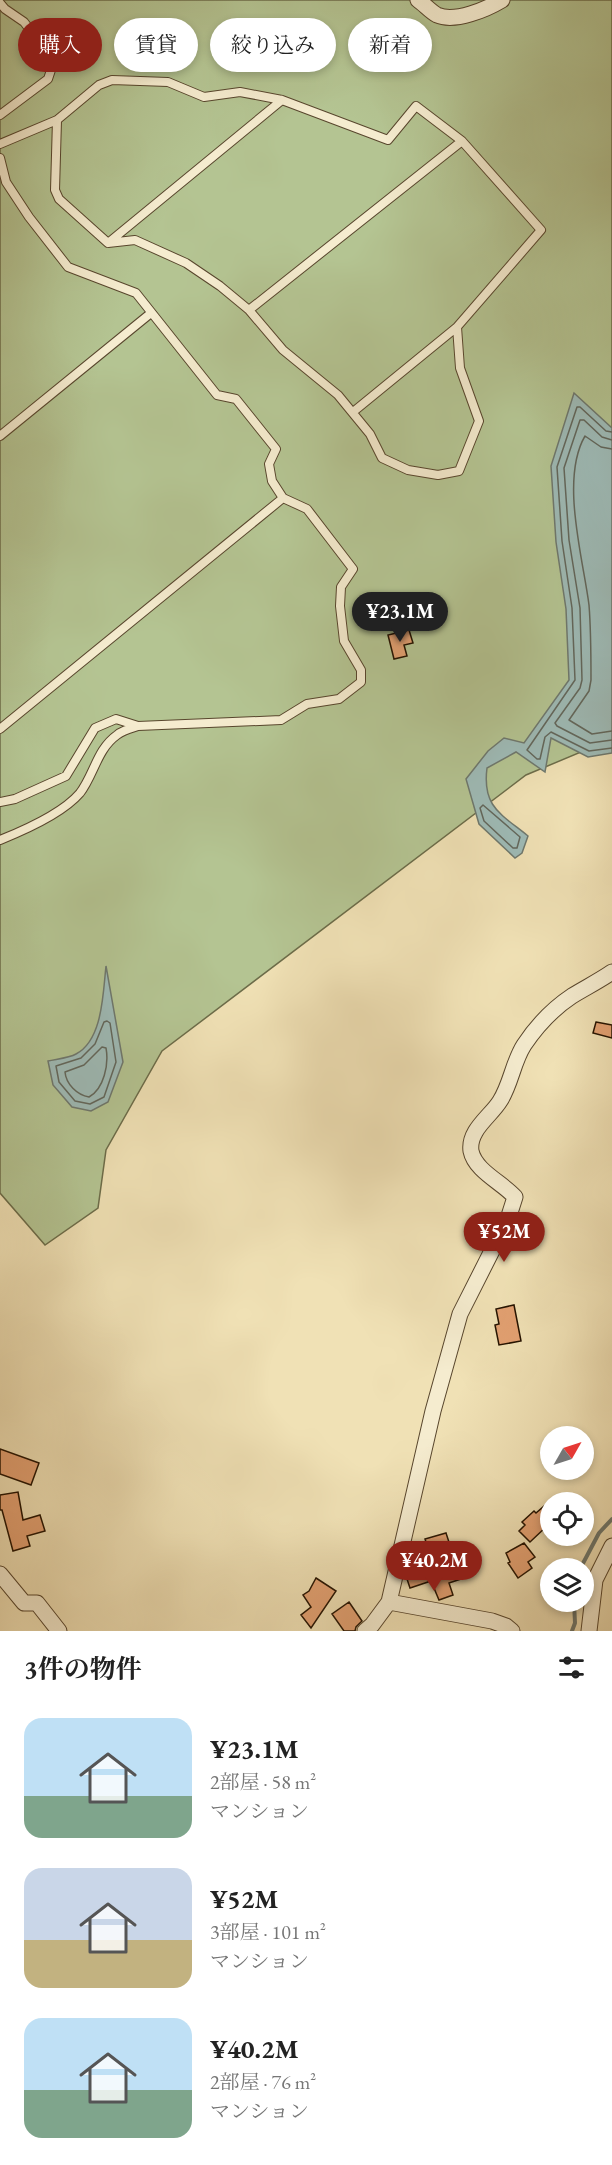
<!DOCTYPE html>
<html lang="ja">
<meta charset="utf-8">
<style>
:root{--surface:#fff;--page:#f6f6f6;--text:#222;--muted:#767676;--accent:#8f2418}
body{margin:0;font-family:"EB Garamond","Noto Serif JP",serif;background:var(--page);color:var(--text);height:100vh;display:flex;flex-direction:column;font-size:22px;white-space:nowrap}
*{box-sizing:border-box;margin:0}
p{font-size:20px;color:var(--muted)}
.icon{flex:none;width:33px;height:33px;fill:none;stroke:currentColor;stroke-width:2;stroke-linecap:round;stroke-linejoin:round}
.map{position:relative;height:1631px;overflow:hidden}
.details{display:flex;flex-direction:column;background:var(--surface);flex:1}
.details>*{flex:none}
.top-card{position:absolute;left:18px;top:18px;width:576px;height:54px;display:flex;gap:12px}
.needle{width:39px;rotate:51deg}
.fabs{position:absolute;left:540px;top:1426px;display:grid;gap:12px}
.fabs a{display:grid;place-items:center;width:54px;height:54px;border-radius:50%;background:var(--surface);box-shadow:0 3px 9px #0003;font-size:30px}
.price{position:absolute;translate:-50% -51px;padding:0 14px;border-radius:21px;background:var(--accent);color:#fff;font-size:20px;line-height:39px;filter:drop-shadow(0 2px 3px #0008)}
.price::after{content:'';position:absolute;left:50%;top:36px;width:18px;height:14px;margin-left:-9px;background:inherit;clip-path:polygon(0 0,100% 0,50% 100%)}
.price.selected{background:#222;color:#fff}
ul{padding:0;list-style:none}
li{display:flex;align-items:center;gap:18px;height:150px;padding:0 24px}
li span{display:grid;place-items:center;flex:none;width:168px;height:120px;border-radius:18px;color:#555}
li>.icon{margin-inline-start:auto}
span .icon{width:72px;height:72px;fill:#fffc;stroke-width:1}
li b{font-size:26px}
h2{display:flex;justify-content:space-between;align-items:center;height:72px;padding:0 24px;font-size:26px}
.chip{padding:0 21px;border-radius:27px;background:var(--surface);box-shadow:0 3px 9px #0003;font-size:21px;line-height:54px}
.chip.selected{background:var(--accent);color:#fff}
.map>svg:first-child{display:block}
.green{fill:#b4c492;stroke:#6c6c49;stroke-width:1.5}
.water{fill:#9ebbb7;stroke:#6e786e;stroke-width:1.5}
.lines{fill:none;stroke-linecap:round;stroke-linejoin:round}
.shore{stroke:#62675c;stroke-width:1.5}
.stream{stroke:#6e786e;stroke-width:4}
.building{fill:#e3a172;stroke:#251300;stroke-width:1.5}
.service-casing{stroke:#58462d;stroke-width:10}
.minor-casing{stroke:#58462d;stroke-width:17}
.service{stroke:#f5eccf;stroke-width:8}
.minor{stroke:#f5eccf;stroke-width:15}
</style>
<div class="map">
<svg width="612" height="1631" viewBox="0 0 612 1631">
<rect width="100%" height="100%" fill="#f0e1b5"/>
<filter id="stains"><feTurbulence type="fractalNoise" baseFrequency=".00333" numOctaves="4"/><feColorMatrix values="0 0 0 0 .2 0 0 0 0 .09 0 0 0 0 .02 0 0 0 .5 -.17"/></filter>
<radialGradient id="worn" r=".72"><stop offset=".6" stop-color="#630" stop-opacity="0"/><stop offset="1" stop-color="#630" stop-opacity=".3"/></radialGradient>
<path class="green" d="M0,0H612V739L526,775L162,1051L106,1150L98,1208L45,1245L0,1193Z"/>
<path class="water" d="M574,393L612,428V753L588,757L551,738L545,772L516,752L487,768C482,807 501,814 528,836L522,853L515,858L479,824L466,779L488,751L504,738L524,743L569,680L566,609L556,542L551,466Z
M106,966L123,1062L108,1102L91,1111L72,1107L53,1085L48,1061C57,1059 69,1058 76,1054C103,1040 103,992 106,966Z"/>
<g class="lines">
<path class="shore" d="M612,432L606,431L580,407H577L557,467L562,541L572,608L575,680L527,750L537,759H540L545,737L551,732L589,751L612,748
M612,440L602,437L584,420H580L564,468L569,540L580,608L582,680L580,688L555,723L557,726L590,743L612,740
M612,449L601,447L585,436C560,479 583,558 589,605C591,630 591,655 591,680L589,691L569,720L592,734L612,731
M483,805L520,837L517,848H513L484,821L480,808Z
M107,1021L110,1023L116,1062L104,1097L90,1104L75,1101L59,1082L56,1066L81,1058L95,1044L104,1022Z
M102,1047L106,1048C109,1064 104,1089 89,1097C77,1095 66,1084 65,1072L84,1065Z"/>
<path class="stream" d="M580,1569L599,1533L612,1519
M572,1631L575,1623L574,1602"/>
</g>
<path class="building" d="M409,630L413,643L404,645L407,656L394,659L388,635Z
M596,1022L612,1025V1038L593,1033Z
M514,1305L521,1341L499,1345L495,1325L499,1324L496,1309Z
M0,1449L39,1463L31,1485L0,1474Z
M18,1492L23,1520L40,1515L45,1531L27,1536L30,1546L13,1551L2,1510H0V1495Z
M550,1501V1515L543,1521L547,1526L530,1542L519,1531L525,1525L522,1522L534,1511L536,1513Z
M446,1533L461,1579L449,1583L453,1595L439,1600L431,1581L410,1588L406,1576L434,1567L425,1539Z
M524,1543L535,1557L528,1562L532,1568L518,1578L508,1563L510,1562L506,1553Z
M316,1578L336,1591L311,1628L301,1615L311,1607L303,1595L309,1591Z
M349,1602L362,1621L356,1627L355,1631H344L332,1614Z"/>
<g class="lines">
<defs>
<path id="service" d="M0,3L5,9L24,22L54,61L48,79L0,115
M0,144L57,120L99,85L112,80L168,82L204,97L240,92L282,100L388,140L416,106L462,141L541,230L457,327L460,368L479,421L459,471L438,475L408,470L382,458L370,434L338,395L283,350L249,310L220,286L186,263L135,240L108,243L59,199L55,190L57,120
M0,158L6,182L29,217L68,267L136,293L217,395L236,399L276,449L269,464L272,481L283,498L307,509L353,569L341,587L340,606L344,641L361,670V682L339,699L307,704L281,720L138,726C132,728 123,730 117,735C97,749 94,775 80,793C62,814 25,830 0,840
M108,243L282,100
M249,310L462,141
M353,412L457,327
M0,436L151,313
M0,729L283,498
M0,802L15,799L66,776L95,728L116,719L138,726"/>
<path id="minor" d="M418,0C424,4 431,12 437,15C455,23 487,9 502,0
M0,1574L24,1603H37L59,1631
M389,1602L433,1411L460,1314L508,1219L515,1197C503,1183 475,1171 471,1151C468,1130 491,1116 500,1101C511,1084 513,1062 524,1045C536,1027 554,1008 572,996C585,988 599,981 612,972
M365,1631L372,1625L389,1602L492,1621L506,1626L512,1631
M589,1631L595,1580L612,1546"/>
</defs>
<use href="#service" class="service-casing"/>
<use href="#minor" class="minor-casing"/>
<use href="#service" class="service"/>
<use href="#minor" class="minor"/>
</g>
<rect width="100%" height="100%" filter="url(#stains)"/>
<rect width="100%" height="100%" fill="url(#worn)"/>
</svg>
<div class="fabs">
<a><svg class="needle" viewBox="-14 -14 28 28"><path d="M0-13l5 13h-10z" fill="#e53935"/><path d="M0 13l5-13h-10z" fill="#767676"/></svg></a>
<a><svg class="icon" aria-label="locate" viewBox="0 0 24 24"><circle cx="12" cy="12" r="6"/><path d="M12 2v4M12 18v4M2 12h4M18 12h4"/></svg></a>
<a><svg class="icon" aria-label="layers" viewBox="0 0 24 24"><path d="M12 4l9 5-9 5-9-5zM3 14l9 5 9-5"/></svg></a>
</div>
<b class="price selected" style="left:400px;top:643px">¥23.1M</b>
<b class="price" style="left:504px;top:1263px">¥52M</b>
<b class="price" style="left:434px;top:1592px">¥40.2M</b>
<div class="top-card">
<a class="chip selected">購入</a>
<a class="chip">賃貸</a>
<a class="chip">絞り込み</a>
<a class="chip">新着</a>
</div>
</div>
<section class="details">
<h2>3件の物件<svg class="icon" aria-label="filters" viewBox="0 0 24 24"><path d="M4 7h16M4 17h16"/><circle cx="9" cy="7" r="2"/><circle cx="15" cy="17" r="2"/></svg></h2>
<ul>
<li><span style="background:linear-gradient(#bfe0f5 65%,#7fa58c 0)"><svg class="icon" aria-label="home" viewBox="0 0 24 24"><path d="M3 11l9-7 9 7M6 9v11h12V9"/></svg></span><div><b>¥23.1M</b><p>2部屋 · 58 m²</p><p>マンション</p></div></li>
<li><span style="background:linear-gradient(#c9d6e8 60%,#c2b280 0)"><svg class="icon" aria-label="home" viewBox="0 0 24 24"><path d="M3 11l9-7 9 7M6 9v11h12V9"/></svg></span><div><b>¥52M</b><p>3部屋 · 101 m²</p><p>マンション</p></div></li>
<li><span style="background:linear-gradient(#bfe0f5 60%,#7fa58c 0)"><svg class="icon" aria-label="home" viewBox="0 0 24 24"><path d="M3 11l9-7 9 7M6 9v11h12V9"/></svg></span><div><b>¥40.2M</b><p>2部屋 · 76 m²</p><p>マンション</p></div></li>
</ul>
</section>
